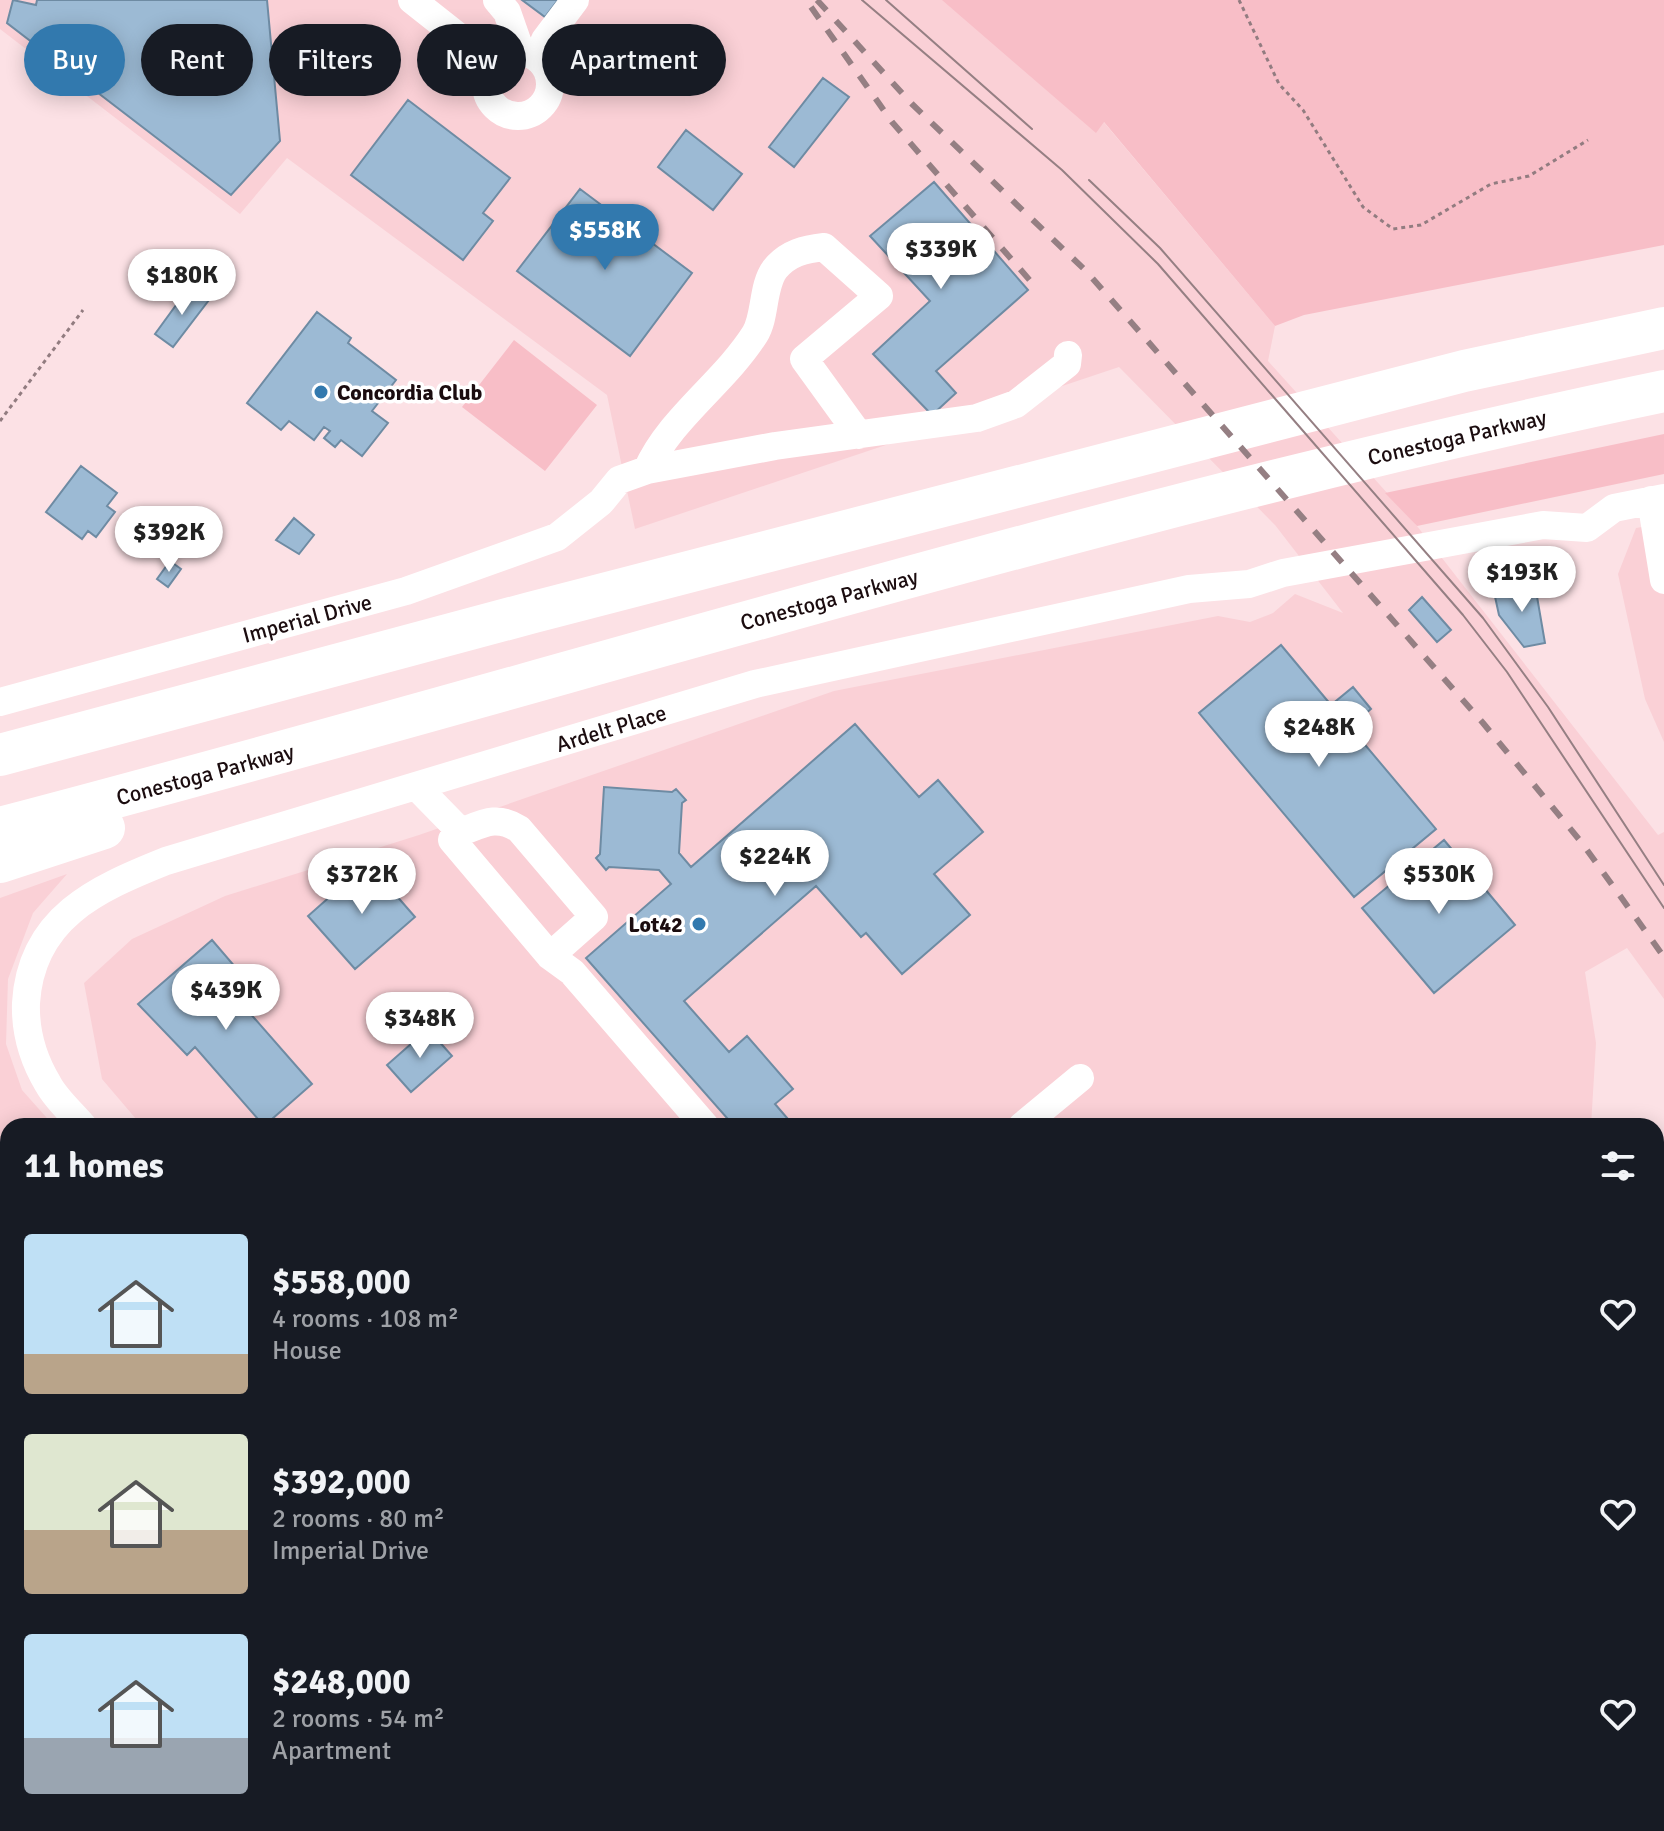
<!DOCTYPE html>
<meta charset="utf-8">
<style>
:root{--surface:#171b24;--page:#20242c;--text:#f1f3f6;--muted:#9ea1a6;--accent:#3279ae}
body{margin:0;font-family:Signika,sans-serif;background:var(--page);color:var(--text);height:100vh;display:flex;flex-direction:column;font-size:30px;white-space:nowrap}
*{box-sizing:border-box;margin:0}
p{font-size:26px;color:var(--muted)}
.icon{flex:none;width:44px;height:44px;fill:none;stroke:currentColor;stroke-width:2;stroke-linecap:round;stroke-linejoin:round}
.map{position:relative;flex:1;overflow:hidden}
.side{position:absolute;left:0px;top:1118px;width:1664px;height:714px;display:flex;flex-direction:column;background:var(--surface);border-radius:24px 24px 0 0;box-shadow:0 4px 20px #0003}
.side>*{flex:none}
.hud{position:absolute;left:24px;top:24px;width:800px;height:72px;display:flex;gap:16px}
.price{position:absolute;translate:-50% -68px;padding:0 18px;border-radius:28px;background:#fff;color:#222;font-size:26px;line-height:52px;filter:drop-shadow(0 2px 4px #0008)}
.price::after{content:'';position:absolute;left:50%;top:48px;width:24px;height:18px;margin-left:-12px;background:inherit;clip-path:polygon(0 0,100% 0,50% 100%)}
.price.selected{background:var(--accent);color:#fff}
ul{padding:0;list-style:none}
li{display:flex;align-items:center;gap:24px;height:200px;padding:0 24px}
li span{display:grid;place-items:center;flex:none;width:224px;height:160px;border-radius:8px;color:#555}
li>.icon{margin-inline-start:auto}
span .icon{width:96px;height:96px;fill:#fffc;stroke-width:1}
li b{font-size:34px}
h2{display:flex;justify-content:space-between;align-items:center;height:96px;padding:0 24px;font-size:34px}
.pill{padding:0 28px;border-radius:36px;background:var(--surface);box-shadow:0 4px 20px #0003;font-size:28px;line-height:72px}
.pill.selected{background:var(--accent);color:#fff}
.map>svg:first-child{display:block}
.built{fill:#fad0d6}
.green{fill:#f8bec7}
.building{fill:#9cbad4;stroke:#6e8ba3;stroke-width:2}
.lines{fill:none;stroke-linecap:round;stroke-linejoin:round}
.path{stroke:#927c80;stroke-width:3;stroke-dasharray:4 4;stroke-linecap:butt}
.minor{stroke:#fff;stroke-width:28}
.highway{stroke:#fff;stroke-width:42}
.tram{stroke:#957f83;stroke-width:2}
.rail{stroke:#957f83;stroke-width:6;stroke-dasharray:14 14;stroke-linecap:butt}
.poi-dot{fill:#3279ae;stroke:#fff;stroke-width:3}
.labels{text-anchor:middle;stroke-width:7;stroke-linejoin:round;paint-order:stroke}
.poi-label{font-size:22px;font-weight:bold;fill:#1b0c0f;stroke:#fff;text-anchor:start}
.street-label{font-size:22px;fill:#1b0c0f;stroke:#fff}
</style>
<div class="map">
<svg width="1664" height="1831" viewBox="0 0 1664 1831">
<rect width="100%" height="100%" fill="#fce1e5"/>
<path class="built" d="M0,0H1001L1275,326L1268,361L1417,526L1658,835L1664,832V999L1627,948L1585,972L1596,1043L1591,1126H142L102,1079L84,983L132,939L225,896L419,835L834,691L1218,616L1250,622L1273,613L1295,594L1343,613L1275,525L1119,367L635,529L607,395L287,158L240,214L0,29Z
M1664,523V742L1645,699L1618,574L1636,528Z
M67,874L33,913L8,979L6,1044L22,1090L54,1126H8V1824H661L667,1831H0V898Z
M1664,1250V1707L1656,1715V1259Z
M736,1824H943L934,1831H742Z
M1022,1824H1529L1508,1831H1014Z"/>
<path class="green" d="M942,0H1664V245L1304,315L1275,326L1104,122L1096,133Z
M514,340L597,405L545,471L462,407Z
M1664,434V474L1417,526L1385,493Z
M1664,1789V1831H1628L1629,1824H1656V1796Z"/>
<path class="building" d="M13,0L36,5L37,0H267L280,141L231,195L7,23Z
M522,0H558L545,17Z
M823,78L849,97L794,167L769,147Z
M408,100L510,178L483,213L493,221L463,260L351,175Z
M686,130L742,174L713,210L658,167Z
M934,182L1028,290L936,371L956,393L932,415L873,354L930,301L870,236Z
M580,189L692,273L630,356L517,271Z
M190,286L209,300L173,347L155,334Z
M317,312L351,338L348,343L396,380L372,411L388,423L362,456L341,440L335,447L324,438L330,431L324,427L314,440L289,421L281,430L247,403Z
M81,466L117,493L107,506L115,512L96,537L88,531L82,539L46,512Z
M294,518L314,535L299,554L276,540Z
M170,561L181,569L168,587L157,579Z
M1535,585L1545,643L1524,647L1499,615L1494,592Z
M1422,597L1451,630L1437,642L1409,610Z
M1281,645L1331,705L1353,687L1371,709L1350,727L1436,829L1354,897L1199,713Z
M855,724L919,797L938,780L983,832L934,874L970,915L902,974L866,933L861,937L816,886L684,1001L729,1052L747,1036L793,1089L775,1104L794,1126H734L586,958L671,884L659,870L609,867L606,870L596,858L600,854L604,787L672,792L676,789L686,800L682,803L679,853L691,867Z
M1444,840L1515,925L1434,993L1362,908Z
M368,863L415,917L355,969L308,916Z
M212,940L255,990L241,1003L312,1084L264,1126L195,1047L187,1055L138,1004Z
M428,1029L452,1056L411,1092L387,1065Z
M4,1242L8,1246V1427L0,1434V1246Z
M1664,1447V1476L1656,1467V1454Z
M8,1564V1665L0,1656V1571Z
M1656,1579L1664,1589V1627L1656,1633Z
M160,1824H326L318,1831H151Z
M431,1824H534L526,1831H423Z
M1403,1824H1435L1427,1831H1409Z"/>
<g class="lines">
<path class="path" d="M1239,0L1279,84L1303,110L1363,207L1393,229L1421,225L1491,184L1529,176L1588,140
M0,421L83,310"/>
<path class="minor" d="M412,0L493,64
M497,0L507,12L521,52
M486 84a32 32 0 1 1 64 0a32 32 0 1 1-64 0Z
M537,58L545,40L575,0
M647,470C670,418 724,383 755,334C766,316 762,286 775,269C788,253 805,249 824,247L879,296L804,359L859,435
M1651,500L1664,580
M0,702L406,591L557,537L601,502L619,480L647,470L775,446L977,418L1016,404L1067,364L1068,355
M416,786L461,832L452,840L550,956L594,917L519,829C497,815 484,823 461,832
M550,956L572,972L705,1126
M83,1126C72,1113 56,1099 48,1084C33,1059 25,1032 26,1003C31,918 96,889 166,861L755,684L1189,589L1249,584L1283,573L1543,525L1587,528L1614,508L1664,498
M1022,1126L1080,1078
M1656,1314L1664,1322
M1656,1422L1664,1416
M1656,1509L1664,1519
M0,1528L8,1521
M1656,1540L1664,1550
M0,1675L8,1684
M1656,1712L1664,1721
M1656,1749L1664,1742
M694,1824L701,1831
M801,1824L806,1829L811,1824
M882,1831L890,1824
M1587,1831L1591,1824"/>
<path class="highway" d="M0,755L530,613L1464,371L1664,328
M0,828C555,683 1102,508 1664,391
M0,862L104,828"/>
<path class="tram" d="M862,0L1062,170L1158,264L1463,615L1507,672L1664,908
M886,0L1032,129
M1089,180L1160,248L1483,618L1548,707L1664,885"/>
<path class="rail" d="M817,0L912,104L1086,271L1483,723L1582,843L1664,957
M811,7L892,122L1033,284"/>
</g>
<g class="poi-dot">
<circle cx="321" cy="392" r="8"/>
<circle cx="699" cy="924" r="8"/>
</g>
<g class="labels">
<g class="poi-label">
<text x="337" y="400">Concordia Club</text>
<text x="683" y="932" text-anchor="end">Lot42</text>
</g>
<g class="street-label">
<text transform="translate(1457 437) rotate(-13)" y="8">Conestoga Parkway</text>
<text transform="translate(829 599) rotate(-15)" y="8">Conestoga Parkway</text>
<text transform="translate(307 618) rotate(-15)" y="8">Imperial Drive</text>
<text transform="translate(611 728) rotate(-17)" y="8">Ardelt Place</text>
<text transform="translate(205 774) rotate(-15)" y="8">Conestoga Parkway</text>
</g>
</g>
</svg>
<b class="price selected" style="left:605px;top:272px">$558K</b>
<b class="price" style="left:941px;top:291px">$339K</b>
<b class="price" style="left:182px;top:317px">$180K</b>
<b class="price" style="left:169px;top:574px">$392K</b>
<b class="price" style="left:1522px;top:614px">$193K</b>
<b class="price" style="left:1319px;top:769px">$248K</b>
<b class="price" style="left:775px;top:898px">$224K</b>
<b class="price" style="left:362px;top:916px">$372K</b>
<b class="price" style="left:1439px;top:916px">$530K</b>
<b class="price" style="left:226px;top:1032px">$439K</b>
<b class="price" style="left:420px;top:1060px">$348K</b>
<div class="hud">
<a class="pill selected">Buy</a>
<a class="pill">Rent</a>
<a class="pill">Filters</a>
<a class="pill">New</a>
<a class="pill">Apartment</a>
</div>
<section class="side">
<h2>11 homes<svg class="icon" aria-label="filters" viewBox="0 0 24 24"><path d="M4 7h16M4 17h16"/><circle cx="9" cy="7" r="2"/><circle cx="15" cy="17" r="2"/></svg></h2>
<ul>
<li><span style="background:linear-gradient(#bfe0f5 75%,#b9a48a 0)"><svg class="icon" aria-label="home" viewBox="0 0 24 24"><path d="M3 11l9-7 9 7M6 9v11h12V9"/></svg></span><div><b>$558,000</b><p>4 rooms · 108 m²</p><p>House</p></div><svg class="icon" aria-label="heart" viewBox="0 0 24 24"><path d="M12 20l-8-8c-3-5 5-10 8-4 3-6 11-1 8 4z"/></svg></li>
<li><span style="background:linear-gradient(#dfe7d0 60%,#b9a48a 0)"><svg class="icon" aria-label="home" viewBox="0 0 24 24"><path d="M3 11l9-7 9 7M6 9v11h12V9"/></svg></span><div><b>$392,000</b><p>2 rooms · 80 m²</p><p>Imperial Drive</p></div><svg class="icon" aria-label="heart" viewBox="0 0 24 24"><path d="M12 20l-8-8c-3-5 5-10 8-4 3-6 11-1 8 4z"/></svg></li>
<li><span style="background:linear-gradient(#bfe0f5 65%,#9aa5b1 0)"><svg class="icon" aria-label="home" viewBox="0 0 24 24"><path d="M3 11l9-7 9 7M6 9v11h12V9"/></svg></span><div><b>$248,000</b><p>2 rooms · 54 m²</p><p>Apartment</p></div><svg class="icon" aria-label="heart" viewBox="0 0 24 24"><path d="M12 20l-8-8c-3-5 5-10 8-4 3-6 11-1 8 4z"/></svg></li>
</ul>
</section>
</div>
